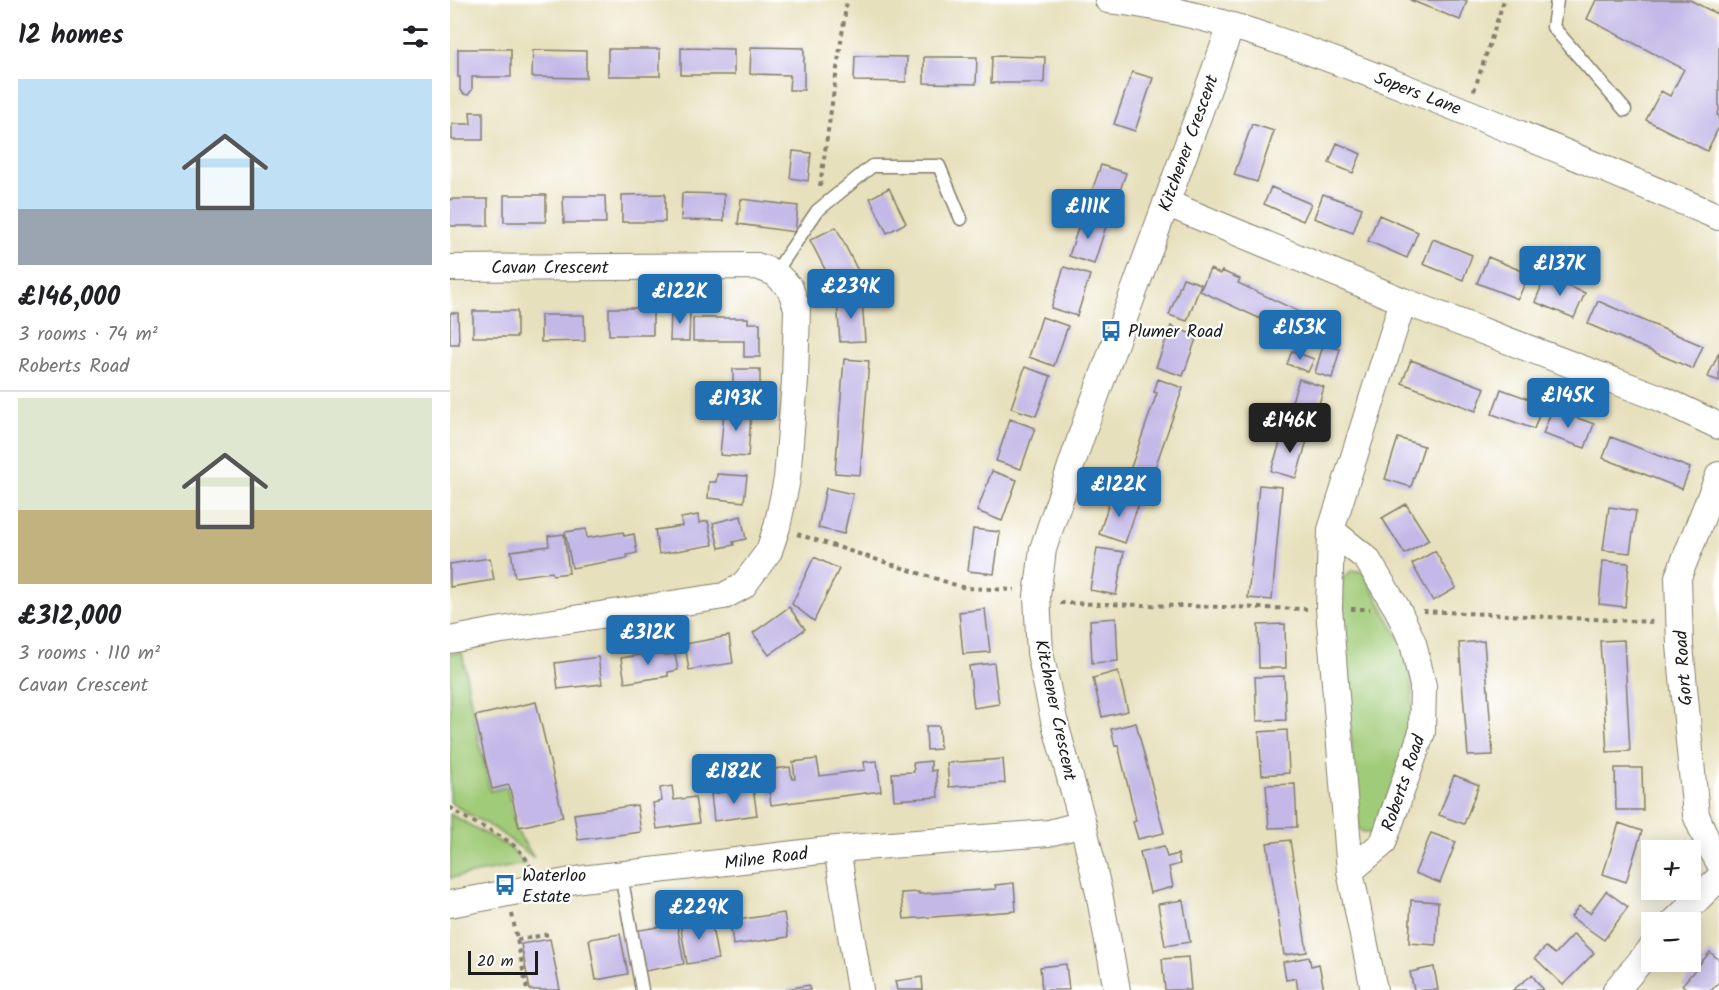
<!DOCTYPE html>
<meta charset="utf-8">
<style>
:root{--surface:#fff;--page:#f2f2f2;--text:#202124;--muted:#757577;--line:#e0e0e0;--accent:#1f6fb2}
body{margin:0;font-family:Kalam,sans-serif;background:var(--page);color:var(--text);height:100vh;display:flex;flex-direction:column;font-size:22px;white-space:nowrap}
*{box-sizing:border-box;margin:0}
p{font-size:20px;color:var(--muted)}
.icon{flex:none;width:33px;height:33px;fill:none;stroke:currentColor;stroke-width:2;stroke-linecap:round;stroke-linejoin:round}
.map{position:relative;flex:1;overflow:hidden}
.panel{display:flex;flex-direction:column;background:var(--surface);width:450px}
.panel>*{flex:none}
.controls{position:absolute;left:1191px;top:840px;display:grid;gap:12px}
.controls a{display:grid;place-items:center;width:60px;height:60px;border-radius:0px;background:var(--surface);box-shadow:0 3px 15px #0003;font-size:30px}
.scale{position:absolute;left:18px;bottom:15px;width:70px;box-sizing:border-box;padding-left:6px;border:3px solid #1c1c1c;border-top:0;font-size:16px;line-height:21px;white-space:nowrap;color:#1c1c1c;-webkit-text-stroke:4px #fff;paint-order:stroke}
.price{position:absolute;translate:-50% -51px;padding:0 14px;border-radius:6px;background:var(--accent);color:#fff;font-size:20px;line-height:39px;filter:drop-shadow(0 2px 3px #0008)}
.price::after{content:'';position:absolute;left:50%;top:36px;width:18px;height:14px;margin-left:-9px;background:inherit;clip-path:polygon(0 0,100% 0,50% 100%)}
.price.selected{background:#222;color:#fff}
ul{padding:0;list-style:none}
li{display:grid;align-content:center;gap:12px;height:318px;padding:0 18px}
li+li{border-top:2px solid var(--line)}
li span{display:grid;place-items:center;height:186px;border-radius:0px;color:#555}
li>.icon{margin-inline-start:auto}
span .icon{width:108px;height:108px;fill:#fffc;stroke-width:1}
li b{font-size:26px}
h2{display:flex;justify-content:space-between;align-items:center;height:72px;padding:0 18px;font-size:26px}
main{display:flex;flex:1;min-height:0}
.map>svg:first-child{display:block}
.green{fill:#a0cb78;stroke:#5e744a;stroke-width:1.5}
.building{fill:#c3b8e7}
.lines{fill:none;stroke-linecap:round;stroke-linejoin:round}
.service-casing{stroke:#827e6c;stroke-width:15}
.minor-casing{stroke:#827e6c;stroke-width:28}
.path{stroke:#827e6c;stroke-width:4;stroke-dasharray:4.5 4.5;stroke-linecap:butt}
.service{stroke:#fff;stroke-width:12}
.minor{stroke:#fff;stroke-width:26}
.labels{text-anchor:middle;stroke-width:4.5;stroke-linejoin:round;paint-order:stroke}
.street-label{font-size:18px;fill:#1c1c1c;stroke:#fff}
.poi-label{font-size:18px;fill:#1c1c1c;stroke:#fff;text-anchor:start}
</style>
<main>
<section class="panel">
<h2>12 homes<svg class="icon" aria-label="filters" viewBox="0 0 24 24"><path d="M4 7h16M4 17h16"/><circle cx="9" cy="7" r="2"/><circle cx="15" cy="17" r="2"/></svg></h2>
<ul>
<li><span style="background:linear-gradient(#bfe0f5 70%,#9aa5b1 0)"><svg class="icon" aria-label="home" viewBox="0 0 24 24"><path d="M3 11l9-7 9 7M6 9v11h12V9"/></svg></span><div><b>£146,000</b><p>3 rooms · 74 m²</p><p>Roberts Road</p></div></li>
<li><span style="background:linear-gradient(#dfe7d0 60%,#c2b280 0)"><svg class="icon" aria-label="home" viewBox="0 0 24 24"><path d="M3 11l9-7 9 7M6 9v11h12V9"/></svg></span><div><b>£312,000</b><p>3 rooms · 110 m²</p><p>Cavan Crescent</p></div></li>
</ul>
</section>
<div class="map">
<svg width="1269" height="990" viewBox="0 0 1269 990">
<rect width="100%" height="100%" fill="#fff"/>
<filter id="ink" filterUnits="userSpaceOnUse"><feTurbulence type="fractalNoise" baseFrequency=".0167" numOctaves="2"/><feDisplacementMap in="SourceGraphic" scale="12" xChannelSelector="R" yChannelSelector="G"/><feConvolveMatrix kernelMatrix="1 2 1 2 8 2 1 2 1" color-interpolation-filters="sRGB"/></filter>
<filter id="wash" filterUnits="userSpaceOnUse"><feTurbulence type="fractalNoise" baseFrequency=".008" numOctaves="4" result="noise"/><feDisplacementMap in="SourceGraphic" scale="24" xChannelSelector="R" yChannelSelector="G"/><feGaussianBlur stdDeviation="1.35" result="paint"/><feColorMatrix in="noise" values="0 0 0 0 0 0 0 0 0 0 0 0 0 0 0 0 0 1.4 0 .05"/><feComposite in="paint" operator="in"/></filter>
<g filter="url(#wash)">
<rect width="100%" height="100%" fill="#e7e0bc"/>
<path class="green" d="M903,570L913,572L956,651L961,678L964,731L924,833C917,834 913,833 908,828L892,617L891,591L892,579Z
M12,652L23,714L40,791L57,787L66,830L84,858L44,828L20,815L0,802V654Z
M0,814L59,847L75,864L0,878Z"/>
<g id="blocks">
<path class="building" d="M960,0H1015L1017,1L1010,20Z
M1146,0H1240L1269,15V111L1267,115L1269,116V127L1257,151L1196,120L1211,91L1220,96L1234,69L1137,19Z
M301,47L354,48V90H339L340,75L300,74Z
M231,48L284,49V75H231Z
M8,49H61V77H22V90L18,95L14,94L10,90V77H8Z
M158,49H210V76H158Z
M83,50L136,51V78L82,77Z
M405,56L457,57L456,82L404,81Z
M542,56L595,57L594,83H541Z
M474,57H527L526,84L474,83Z
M682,72L703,78L685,131L664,124Z
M20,112H33V140H2V124H21Z
M802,124L824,131L807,182L784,175Z
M887,143L911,154L903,173L879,163Z
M343,151L361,153L358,181L340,178Z
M651,165L676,173L662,214L637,205Z
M821,187L861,204L853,221L814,204Z
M439,188L456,223L437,233L420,198Z
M232,193L274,194V221L231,220Z
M215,194V222H172V195Z
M873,194L912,208L903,233L864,218Z
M54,195H96V222H54Z
M113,196H155L156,223H114Z
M0,199H38V226H0Z
M291,199L348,206L345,232L288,224Z
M929,215L968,232L957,258L918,241Z
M632,216L657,223L644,264L619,256Z
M386,227L409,273L383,285L360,240Z
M983,239L1022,255L1013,280L973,264Z
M1038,257L1079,274L1068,299L1027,283Z
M614,267L640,275L627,316L601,308Z
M760,269L770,274L772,271L790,279L788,283L856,315L857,312L874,320L863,343L750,291Z
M1095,277L1135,293L1124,318L1085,302Z
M733,278L751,284L737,321L719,315Z
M412,299L415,341L390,342L387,300Z
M1148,301L1253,346L1243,369L1138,324Z
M159,308H203V335H159Z
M221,310H240L239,341H220Z
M23,311H67V337H23Z
M0,313H8L9,344H0Z
M91,315H134L135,341L91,342Z
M592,317L618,326L604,366L579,357Z
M243,318H298V323H310V357H294V341H243Z
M721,326L747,336L733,376L706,367Z
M873,345L890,349L882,378L865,373Z
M842,351L864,359L858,372L837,364Z
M1269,352V381L1258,377Z
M394,359L419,361L410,475L385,473Z
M961,360L1035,388L1026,411L952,383Z
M575,367L601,376L586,416L561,408Z
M283,369H310V390H283Z
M708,379L733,388L696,493L671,485L676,469L680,470L707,393L704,392Z
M849,379L874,387L862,428L836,420Z
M1051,389L1093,404L1084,429L1042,414Z
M278,402L293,404V414H301L298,457L270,455L274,412H277Z
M1102,409L1144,424L1135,448L1093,434Z
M560,419L585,428L571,469L546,461Z
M834,430L858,437L846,478L821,471Z
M1161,437L1240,468L1232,489L1153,458Z
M948,438L974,446L961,487L935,479Z
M542,471L567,480L552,521L527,511Z
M267,474L297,476L294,502L258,498L259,482H266Z
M809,485L832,487L822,600L798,598Z
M376,488L403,494L394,534L368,528Z
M662,494L689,503L675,543L649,534Z
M956,504L979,540L955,554L932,518Z
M1159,507L1186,511L1180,553L1153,550Z
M248,515L249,523L258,521L263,545L209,554L205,530L232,526L231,518Z
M291,516L296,539L283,542L284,545L269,548L263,523Z
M136,529L137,538L173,532L174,536L184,534L187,553L177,555L178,558L122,568L115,532Z
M523,529L550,532L544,574L518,571Z
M114,534L119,573L103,575L102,572L65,577L61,551L99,546L98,536Z
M647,548L674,552L666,595L640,590Z
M985,551L1006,588L983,601L962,564Z
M364,557L389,569L364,621L342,604Z
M40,558L44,580L0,587V564Z
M1153,561L1179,563L1175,607L1149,604Z
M339,607L355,629L319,655L303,633Z
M535,609L540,652L513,654L509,612Z
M666,618L668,661L642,663L640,620Z
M835,624L836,668H809L808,625Z
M279,636L283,663L239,670L235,644Z
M1174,640L1180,751L1157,752L1150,641Z
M1034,641L1043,755L1018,756L1009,643Z
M214,651L215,655L225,654L228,670L218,672V676L175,683L171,658Z
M148,657L152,684L108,689L105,663Z
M544,663L549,704L524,708L519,666Z
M668,671L678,711L652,717L643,678Z
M834,676L836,720L807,721L805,677Z
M86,702L113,817L69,827L59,785L42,789L25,716Z
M686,723L714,833L688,839L683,822L686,821L684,811L668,745L665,746L661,729Z
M476,726H489L490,749L477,750Z
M837,730L839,773L812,775L809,732Z
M367,759L370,776L415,770L414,762L427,761L431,791L321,805L316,770L340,767L342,779H345L343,762Z
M553,759L555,783L499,787L497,763Z
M481,761V771L486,770L488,797L444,800L442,773L464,772L463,763Z
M1165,768H1192L1193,810H1166Z
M1004,775L1029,785L1014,824L989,815Z
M845,784L847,827L819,828L816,785Z
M222,786L224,800L245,797L249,823L207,829L203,803L212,801L210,788Z
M303,788L307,815L264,821L261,794Z
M187,805L191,832L128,840L124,814Z
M1169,823L1192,831L1176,882L1153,874Z
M981,833L1006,842L990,883L965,873Z
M840,840L857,952L834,955L817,843Z
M714,846L717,857L728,854L730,864L719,867L723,887L700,893L690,852Z
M564,883L566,911L454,919L451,893L469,892V894L546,889L545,885Z
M1156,891L1178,907L1154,940L1121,917L1129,906L1140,913Z
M733,900L740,942L715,946L708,904Z
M961,900L988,902L986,945L959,943Z
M334,913L338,937L283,945L280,921Z
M260,917L268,959L237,964L230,923Z
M227,924L234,964L190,972L183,931Z
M170,934L178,974L146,980L139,939Z
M1124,934L1144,953L1113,985L1085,958L1096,947L1105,954Z
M100,939L110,990H80L71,944Z
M1260,952L1269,960V982L1262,990H1239L1232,985Z
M738,957L741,990H715L712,959Z
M859,957L861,966L869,964L874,990H848L846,978L836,980L833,962Z
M616,964L619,990H592L590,967Z
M984,967L988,990H964L960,972Z
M1082,975L1093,990H1063Z
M472,977L473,990H447L445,981Z
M359,985L360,990H337V989Z"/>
</g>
</g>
<g filter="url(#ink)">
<use href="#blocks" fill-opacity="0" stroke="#827e6c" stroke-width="1.5"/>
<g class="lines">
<defs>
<path id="service" d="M1107,0L1103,27L1175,110
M325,273L367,211L422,166H489L511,219
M171,875L192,990"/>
<path id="minor" d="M658,0C754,10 852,48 941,82C1051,125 1160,171 1269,217
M716,203L953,301L1210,398L1269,426
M0,268L307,266L325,273L340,288L347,308L345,380L337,479L327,527L319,551L293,586L274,596L46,631L0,640
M1269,475L1228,577L1230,645L1246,815L1257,841L1269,862
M881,530L917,559L948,610L963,643L973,686L972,732L933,843L900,871
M387,849L410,990
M0,904L132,879L387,849L599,833L633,824
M1224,922L1269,878
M667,990L649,893L633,824L604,720L590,653L587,596L593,549L635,425L781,26
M924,990L900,871L879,608L881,530L953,301
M1166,990L1202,948"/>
</defs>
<use href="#service" class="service-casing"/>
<use href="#minor" class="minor-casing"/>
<path class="path" d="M1024,91L1054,0
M370,186L397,0
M347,534L515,588L565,590
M610,603L857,609
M901,609H920
M973,611L1205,622
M0,807C25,828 66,835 80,866
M62,914L77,990
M67,940L99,934"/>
<use href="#service" class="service"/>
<use href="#minor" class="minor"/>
</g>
</g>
<defs>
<symbol id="bus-bare" viewBox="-9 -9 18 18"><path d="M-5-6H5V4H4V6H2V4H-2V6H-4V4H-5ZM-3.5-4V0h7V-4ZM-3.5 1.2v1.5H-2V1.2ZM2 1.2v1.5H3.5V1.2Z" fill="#1f6fb2" stroke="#fff" stroke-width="2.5" paint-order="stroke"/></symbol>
</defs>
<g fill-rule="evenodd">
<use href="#bus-bare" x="646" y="316" width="30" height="30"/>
<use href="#bus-bare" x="40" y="870" width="30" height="30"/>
</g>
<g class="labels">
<g class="street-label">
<text transform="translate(968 93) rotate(21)" y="6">Sopers Lane</text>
<text transform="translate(738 143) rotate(-70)" y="6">Kitchener Crescent</text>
<text x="100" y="273">Cavan Crescent</text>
<text transform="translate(1233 668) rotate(-94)" y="6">Gort Road</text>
<text transform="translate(606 710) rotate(78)" y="6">Kitchener Crescent</text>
<text transform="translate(953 783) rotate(-71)" y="6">Roberts Road</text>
<text transform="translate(316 858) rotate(-7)" y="6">Milne Road</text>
</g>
<g class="poi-label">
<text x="678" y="337">Plumer Road</text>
<text x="72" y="881">Waterloo<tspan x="72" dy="21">Estate</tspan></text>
</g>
</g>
</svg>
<div class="controls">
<a>+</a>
<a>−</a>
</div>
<div class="scale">20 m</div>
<b class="price" style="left:638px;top:240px">£111K</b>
<b class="price" style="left:1110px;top:297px">£137K</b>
<b class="price" style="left:401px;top:320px">£239K</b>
<b class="price" style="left:230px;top:325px">£122K</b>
<b class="price" style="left:850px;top:361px">£153K</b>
<b class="price" style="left:1118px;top:429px">£145K</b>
<b class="price" style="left:286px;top:432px">£193K</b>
<b class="price selected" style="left:840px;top:454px">£146K</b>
<b class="price" style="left:669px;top:518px">£122K</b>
<b class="price" style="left:198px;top:666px">£312K</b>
<b class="price" style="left:284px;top:805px">£182K</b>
<b class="price" style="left:249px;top:941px">£229K</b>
</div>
</main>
